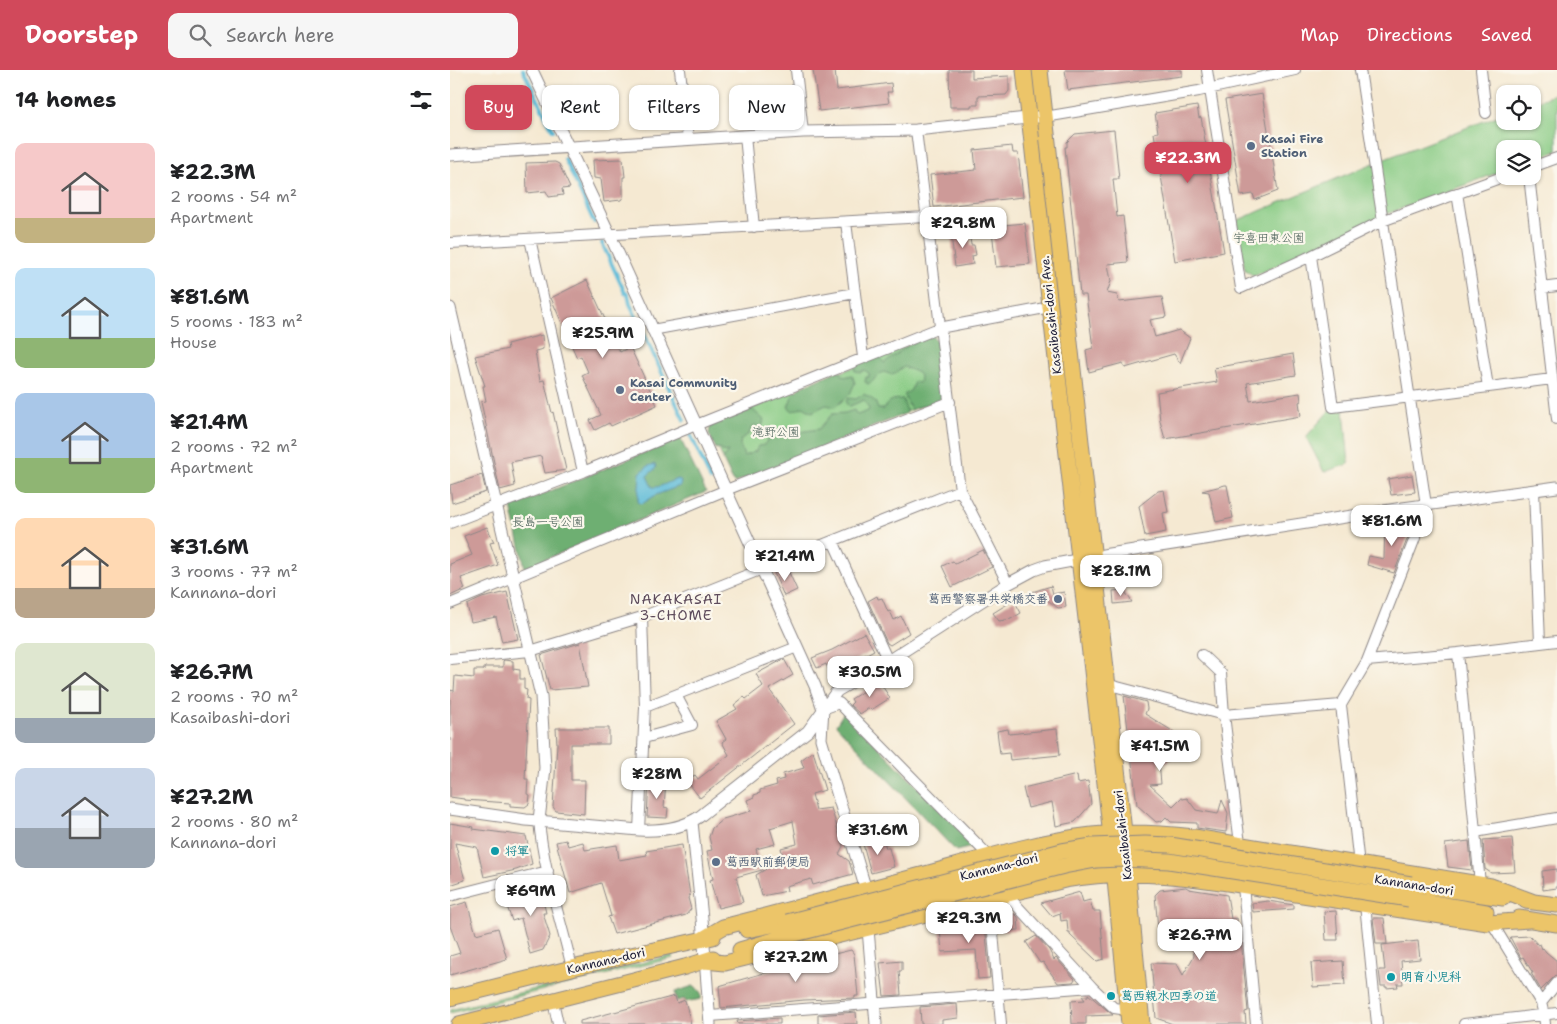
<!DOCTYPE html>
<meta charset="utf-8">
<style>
:root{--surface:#fff;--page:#f6f6f6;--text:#202124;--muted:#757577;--accent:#d1495b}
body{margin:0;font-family:"Shantell Sans","Klee One",sans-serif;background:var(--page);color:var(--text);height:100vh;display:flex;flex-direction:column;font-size:19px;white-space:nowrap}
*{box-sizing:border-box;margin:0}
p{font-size:16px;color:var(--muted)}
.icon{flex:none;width:28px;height:28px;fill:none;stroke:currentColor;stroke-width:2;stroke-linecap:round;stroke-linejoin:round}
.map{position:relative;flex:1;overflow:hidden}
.drawer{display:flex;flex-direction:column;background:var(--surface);width:450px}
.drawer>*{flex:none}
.top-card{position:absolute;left:15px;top:15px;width:475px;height:45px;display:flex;gap:10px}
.buttons{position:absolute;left:1046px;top:15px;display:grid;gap:10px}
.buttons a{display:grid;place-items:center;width:45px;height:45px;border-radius:10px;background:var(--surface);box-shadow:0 1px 4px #0004;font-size:25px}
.price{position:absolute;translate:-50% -42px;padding:0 11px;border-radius:10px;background:#fff;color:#222;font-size:16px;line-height:32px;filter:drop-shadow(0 1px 2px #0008)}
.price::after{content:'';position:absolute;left:50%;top:30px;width:15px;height:11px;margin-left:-8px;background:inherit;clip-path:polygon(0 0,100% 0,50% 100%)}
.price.selected{background:var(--accent);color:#fff}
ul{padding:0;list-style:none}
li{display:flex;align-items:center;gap:15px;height:125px;padding:0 15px}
li span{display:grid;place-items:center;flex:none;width:140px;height:100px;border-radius:10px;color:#555}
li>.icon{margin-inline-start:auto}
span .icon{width:60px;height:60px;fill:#fffc;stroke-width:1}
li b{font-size:21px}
h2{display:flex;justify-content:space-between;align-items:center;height:60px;padding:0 15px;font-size:21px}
.pill{padding:0 18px;border-radius:10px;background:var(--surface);box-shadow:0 1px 4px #0004;font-size:18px;line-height:45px}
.pill.selected{background:var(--accent);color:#fff}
header{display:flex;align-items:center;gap:30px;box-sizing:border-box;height:70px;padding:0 25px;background:var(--accent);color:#fff}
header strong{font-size:24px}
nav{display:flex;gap:28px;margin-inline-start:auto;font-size:18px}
.search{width:350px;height:45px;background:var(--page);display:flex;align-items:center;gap:12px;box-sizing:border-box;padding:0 18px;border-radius:10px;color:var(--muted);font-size:19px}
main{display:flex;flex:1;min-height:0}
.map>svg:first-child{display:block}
.green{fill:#88cb84;stroke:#557660}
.forest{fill:#6eaf72;stroke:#486856}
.water{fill:#58b9d7;stroke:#3d6e89}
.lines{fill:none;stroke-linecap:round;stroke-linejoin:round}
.stream{stroke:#58b9d7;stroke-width:4}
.building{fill:#cd9a98}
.minor-casing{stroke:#8c8686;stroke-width:12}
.tertiary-casing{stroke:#8c8686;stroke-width:13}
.primary-casing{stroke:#8c8686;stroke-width:17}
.minor{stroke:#fff;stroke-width:10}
.tertiary{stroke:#fff;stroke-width:11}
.primary{stroke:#ecc569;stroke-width:15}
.primary-bridge-casing{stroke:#8c8686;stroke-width:17;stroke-linecap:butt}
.primary-bridge{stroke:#ecc569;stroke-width:15}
.service-dot{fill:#5c6f8a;stroke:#fbf7ec;stroke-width:2}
.culture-dot{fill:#0f9aa8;stroke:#fbf7ec;stroke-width:2}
.labels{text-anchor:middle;stroke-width:4.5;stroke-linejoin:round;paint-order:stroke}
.service-label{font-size:12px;font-weight:bold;fill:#4e5e75;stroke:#fbf7ec;text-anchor:start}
.park-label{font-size:12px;fill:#465d55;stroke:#fbf7ec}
.street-label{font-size:12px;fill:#22223b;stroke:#fbf7ec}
.culture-label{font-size:12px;font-weight:bold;fill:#0d838f;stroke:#fbf7ec;text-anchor:start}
.neighbourhood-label{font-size:14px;letter-spacing:1px;fill:#5e4c5c;stroke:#fbf7ec}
</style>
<header>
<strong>Doorstep</strong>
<div class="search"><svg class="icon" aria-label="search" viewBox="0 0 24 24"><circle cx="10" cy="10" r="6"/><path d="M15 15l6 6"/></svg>Search here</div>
<nav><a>Map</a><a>Directions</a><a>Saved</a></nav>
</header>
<main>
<section class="drawer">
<h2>14 homes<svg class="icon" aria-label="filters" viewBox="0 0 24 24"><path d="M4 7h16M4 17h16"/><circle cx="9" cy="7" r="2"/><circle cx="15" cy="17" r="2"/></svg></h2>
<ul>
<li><span style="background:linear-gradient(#f6c9c9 75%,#c2b280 0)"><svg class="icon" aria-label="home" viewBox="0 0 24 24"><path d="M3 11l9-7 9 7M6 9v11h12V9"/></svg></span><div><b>¥22.3M</b><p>2 rooms · 54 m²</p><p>Apartment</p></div></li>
<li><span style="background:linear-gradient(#bfe0f5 70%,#8fb573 0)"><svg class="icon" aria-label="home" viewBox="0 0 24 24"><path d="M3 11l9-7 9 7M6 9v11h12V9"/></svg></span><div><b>¥81.6M</b><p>5 rooms · 183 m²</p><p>House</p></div></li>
<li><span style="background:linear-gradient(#a9c7e8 65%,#8fb573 0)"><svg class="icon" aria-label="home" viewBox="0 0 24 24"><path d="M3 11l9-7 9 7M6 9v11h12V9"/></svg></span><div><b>¥21.4M</b><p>2 rooms · 72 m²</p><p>Apartment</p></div></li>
<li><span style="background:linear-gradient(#ffd9b3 70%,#b9a48a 0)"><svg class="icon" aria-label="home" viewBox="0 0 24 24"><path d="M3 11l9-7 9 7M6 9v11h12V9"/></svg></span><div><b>¥31.6M</b><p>3 rooms · 77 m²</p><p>Kannana-dori</p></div></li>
<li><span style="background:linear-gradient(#dfe7d0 75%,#9aa5b1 0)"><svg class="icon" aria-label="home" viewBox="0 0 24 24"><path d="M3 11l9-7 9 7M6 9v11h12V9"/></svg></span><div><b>¥26.7M</b><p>2 rooms · 70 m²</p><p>Kasaibashi-dori</p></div></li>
<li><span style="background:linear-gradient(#c9d6e8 60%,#9aa5b1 0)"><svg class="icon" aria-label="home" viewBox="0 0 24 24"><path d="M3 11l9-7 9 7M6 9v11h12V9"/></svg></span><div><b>¥27.2M</b><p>2 rooms · 80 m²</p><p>Kannana-dori</p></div></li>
</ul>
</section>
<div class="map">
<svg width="1107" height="954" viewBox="0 0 1107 954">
<rect width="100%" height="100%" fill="#fbf7ec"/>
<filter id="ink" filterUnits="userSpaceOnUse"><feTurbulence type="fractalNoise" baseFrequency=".02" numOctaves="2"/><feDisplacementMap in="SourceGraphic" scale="10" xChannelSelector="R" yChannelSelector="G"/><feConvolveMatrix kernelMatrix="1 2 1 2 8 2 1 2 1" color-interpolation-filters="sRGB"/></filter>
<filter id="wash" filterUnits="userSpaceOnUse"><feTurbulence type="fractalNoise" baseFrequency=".0096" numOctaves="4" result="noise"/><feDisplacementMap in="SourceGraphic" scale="20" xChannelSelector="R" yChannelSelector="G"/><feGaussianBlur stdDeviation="1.12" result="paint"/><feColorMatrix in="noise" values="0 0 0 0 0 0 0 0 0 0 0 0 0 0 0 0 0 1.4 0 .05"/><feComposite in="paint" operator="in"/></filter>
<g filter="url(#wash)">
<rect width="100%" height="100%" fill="#f5e9d2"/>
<path class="green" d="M1107,23V81L1083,90L1082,79H1055V100L934,145L804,206L795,200L786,151L919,95L1055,43V51H1082L1083,33Z
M480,266L489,329L286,411L282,409L260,359L261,355Z
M894,340L899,394L874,402L856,367L879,341Z
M223,885V888L0,943V940Z"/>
<path class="forest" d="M480,265L487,270L494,324L490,330L461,340L454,325L461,320L464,312L469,313L470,306L468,303L454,297L442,305L434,302C426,305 425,311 418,314L415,312L416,307H419V303L414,300L410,303L404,300L406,296L421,285L430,287L434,293L460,274Z
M389,300L394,307L402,305L405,313L400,324L385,337L376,335L362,342L353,337L343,341L338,337L343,324L349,318Z
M414,324L425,331L428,339H434C438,330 443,329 453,329L457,343L284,413L273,390L278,381L273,382L270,378L266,379L259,364L260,358C271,345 286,341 302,339L314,350L312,357L310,358L306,355L302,356L299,364L291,369L290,375L294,386L306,381L308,376L314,375L318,369L338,357L346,358L348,362L369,359L382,344L395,343L404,340L407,345L418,341L419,339L414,330L398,337L396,332L398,328L406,329Z
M230,368L256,422L75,498L61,437Z
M394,642L526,776L506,781L386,655Z
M243,916H245L251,923V929L236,932L234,929L227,931L225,922Z"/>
<path class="water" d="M205,394L206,398L197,406L202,417C213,418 219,410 229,409L231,412L230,416L206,425L192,434L188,432L190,403L198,396Z"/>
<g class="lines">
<path class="stream" d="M73,0L103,60
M115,89L144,152
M152,173L175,223L178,224L180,234L234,350
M241,366L261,410"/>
</g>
<g id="blocks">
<path class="building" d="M363,0H385L387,20L441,13L442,22H437L439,33L369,41Z
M499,0H522V8L559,6V21L556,25L528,26V35H521V37H500Z
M615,0H732V6L618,20Z
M812,24L828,121L805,130L803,124L791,126L775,30Z
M747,36L749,48L751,47L774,182L725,191L704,63L708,62L705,43Z
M664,60L669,109H663L667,147L673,146L678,192L658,194L661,211L657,223L667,225L669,232L712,227L716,247L700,250L705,267L729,260L740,268L730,293L724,284L675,298L673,293L639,302L636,280L643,278L636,225H630L615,77H617V72L625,64Z
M562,76L563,83H568L573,127L484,137L480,105L526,100L524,80Z
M173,89L175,107H173V127L171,130L154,132L151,109L144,108L143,90Z
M105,92L109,94L120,118L112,119L113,125L99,127L96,121L77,123L76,93Z
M575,153L580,194L546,197L542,160L555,159L554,155Z
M519,161L521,175H524L526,185L522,186L523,194L505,197L501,164Z
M137,210L170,282L180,277L207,335L161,356L159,353L145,360L140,350L151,345L132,305L138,302L131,286L127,288L101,228Z
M92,265L93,279L85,281L90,311L94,310L102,343L103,342L116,400L95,403L91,386L61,392L65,416L50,420L31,332L36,331L33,316H35L25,286L58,279L57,274Z
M843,284L846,305L797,313L800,331L850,323L851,331L849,332L851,346L715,369L710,351L707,322L767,312L764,298Z
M32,405L36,422L2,433L0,415Z
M962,405L965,422L941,425L938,409Z
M775,415H777L783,448L766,452L759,422L752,421Z
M714,420L718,442L713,443L716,462L695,466L689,436L708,421Z
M956,450L958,467L944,503L917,495L919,486L934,489L935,453Z
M37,457L44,472L40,473L48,495L11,508L15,519L0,526V494L22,485L14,466Z
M533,480L542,497L502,517L492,496L503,491L505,494Z
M698,492L702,510L674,517L671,502L674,497Z
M337,498L347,520L334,526L324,503Z
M601,516L603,524L614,522L616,537L608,538L595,528L593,532L579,523Z
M674,520L682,532L664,534L663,521Z
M57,522L68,569L52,572L46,547L21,552L17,535L32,528Z
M427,526L428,529L432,528L438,542L440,541L444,550L451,546L459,563L440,575L437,573L418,531Z
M564,530L571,543L561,549L549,551L543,543Z
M414,563L424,580L404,591L397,593L398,595L388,600L387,598L379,601L376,594L367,598L362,588L382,580Z
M130,573L138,617L100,620L91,585Z
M334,589L343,605L319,619L344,654L250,728L237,711L245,705L248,709L279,685L272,672L276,669L266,651L287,639L284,635L294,627L296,629L313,616L306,604Z
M54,590L63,591V599L70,600V609H74V619L77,620L76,629L79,630L75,709H78L77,724L80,725L79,734L75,737L60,736V733L14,730V729L0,727V620L4,621L5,606L24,608V600H34V597H53V591Z
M429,611L440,628L421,640L419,638L410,644L400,635L403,632L401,629Z
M674,626L696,632L697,639L695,644L724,662L719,692H709L711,714L700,715L723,736L731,728L733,729L737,728L746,740L768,744L772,730L778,743L776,762L747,758V753L721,752L716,747L712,751L706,752L687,735Z
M106,658H159V674H121V710H135L134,744L106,741L103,737L107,674Z
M558,659L559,664L607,659L610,685L560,690L559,683L550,684L547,661Z
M363,681L375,720L362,724L366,740L381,738L393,776L389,784L399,791L403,804L363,815L361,809L336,816L337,821L312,826L306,805L323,795L334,792L331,778L347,774L343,751L320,758L325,774L306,779L312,800L286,807L293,832L268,838L260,810L263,809L257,781L262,780L259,767L262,758L273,749L301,741L297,730L304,727V725L310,723V720L327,715L326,711L334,709L333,704L354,698L351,690Z
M627,705L628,713L638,711L641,734L625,752L606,756L602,732L578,738L573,718Z
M199,710L216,711L214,737L218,738L217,748L197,747Z
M0,753L24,757L23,759L76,766L82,794L66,800L34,807L27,777L5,773L15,810L0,815Z
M1062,768L1065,802L1041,803L1035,799L1033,770Z
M433,769L436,778H439L444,797L421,803L413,774Z
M116,770L118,776L133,772L135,780L167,775L169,790L197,785L196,781L232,775L240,825L238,828L241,839L236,845L164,864L158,847L161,846L151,813L120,823L106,772Z
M1019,771L1022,800L998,797L995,774Z
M1107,799V818L1093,820L1092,801Z
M86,813L93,830L96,843H93L100,866L93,880L80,884L71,848L62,851L56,833L74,827L71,817Z
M736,817L739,819L777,825L781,849L787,848L788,857L783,863L791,870L798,941L795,942L796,954H723L706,948L701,893L727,894L733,905L744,886L741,863L711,865L710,859H708L705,825L710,820Z
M630,822L633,832L640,830L643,841H650L654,889L647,891L620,865V862H618L617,850L611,851L610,843L602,846L591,833Z
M818,831L844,835V839L803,842L802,833Z
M17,832L26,864L48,858L57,889L0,905V886L10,883L0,856V837Z
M886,841L888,870H876L874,842Z
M565,844L568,847L569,860L550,861L548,845Z
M923,848H934L937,874H926Z
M530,852V855L535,854L540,908L528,909L526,880L492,882L490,859L512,857L517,855V853Z
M586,866L599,880L604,890L606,888L625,909L623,912L608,913L593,892L590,893L576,872Z
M1080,866L1088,875L1090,874L1092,879L1093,878L1096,882L1107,891V904L1091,920L1081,903H1083L1073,887L1071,888L1060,867Z
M968,871L970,889L951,891L953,914H947L948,917L936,918V916H931L929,900H935L932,875Z
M401,880L404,884L408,926H405V928L354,930L271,938L269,916L328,899V898L351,896V892Z
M452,891V901H449L451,925L434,926L430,893Z
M893,891L895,915L863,917L861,893Z
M638,924L663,945L636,946V954H622L621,931L635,930L632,926H638Z
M225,926L227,933L235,930L241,954H130V951Z
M507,934L508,948L492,950V954H471L470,937Z
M406,942L407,954H368V945Z
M330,948V954H288L287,951Z"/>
</g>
</g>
<g filter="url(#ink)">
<use href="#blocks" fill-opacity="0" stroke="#8c8686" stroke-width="1"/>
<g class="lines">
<defs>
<path id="minor" d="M230,0L238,69
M346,0L353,62
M757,0L791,218L861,186L932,151L1055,106
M910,0L976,435
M1031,0L1036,43
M595,47L749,21L845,0
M466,60L510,420L558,514
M295,66L304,157
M1082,97L1107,88
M1079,106L1107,349
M1007,123L1038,317
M396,152L413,287
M80,169L133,402
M0,173L476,147
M861,186L883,337L1102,309
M1092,218L1107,216
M202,260L405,223
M1084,420L1090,573
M0,453L133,402L246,355L489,258L600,237
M383,471L438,591
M0,534L276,420L500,332
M1008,583L1030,814
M752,585L771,603L774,645L790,774
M0,589L80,581L192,547L510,420
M917,591L1008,583L1107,571
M656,614L774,645L891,635
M195,637L347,577
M373,639L389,633L540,787
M194,668L242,655L226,625
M89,750C93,800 111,849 122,898
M189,760L195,637L192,547
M1025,762L1107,748
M909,795L891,635L917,591L965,468L962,437
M793,816L806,954
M556,824L642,917L664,938L678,940
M0,826L98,801
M540,828L551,954
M915,834L927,954
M1042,853L1091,933
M103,931L108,954
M260,946L642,917
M1014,954L1107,943
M1095,954L1094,945L1091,933L1107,913"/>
<path id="tertiary" d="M82,0L159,163L365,616L373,639L371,669L416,820
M0,85L353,62L466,60L587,47
M0,238L91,626L95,698L89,750
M0,739L76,750L189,760C210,761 231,759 249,747L358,661L387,621L438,591L558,514L584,500L595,496L659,484L953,438L1107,417
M242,752L252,848L260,954
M418,859L426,954"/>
<path id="primary" d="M574,0L600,237L659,748L679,954
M590,0L674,762L692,954
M961,814L1053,828
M959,829L1036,842
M1076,831L1107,835
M1069,848L1107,854
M297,860L337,852
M253,869L273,857C342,839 411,821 479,803C531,789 588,771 642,765C676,761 710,763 744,767L1041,816L1084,832
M290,880L341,865
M255,891L275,893L615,810C693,795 769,812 846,824C910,834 974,843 1038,853L1079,850
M0,928L122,898L263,867
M9,954L235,897L263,888"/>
</defs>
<use href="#minor" class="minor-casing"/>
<use href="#tertiary" class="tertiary-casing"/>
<use href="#primary" class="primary-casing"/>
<use href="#minor" class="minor"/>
<use href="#tertiary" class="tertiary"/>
<use href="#primary" class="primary"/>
<defs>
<path id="primary-bridge" d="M337,852L612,781L642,776L695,774L720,775L961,814
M341,865L614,796L646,790L671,789L719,791L959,829"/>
</defs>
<use href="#primary-bridge" class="primary-bridge-casing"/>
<use href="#primary-bridge" class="primary-bridge"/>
</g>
</g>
<g class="service-dot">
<circle cx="801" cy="76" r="5"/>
<circle cx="170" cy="320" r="5"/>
<circle cx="608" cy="529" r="5"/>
<circle cx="266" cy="792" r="5"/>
</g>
<g class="culture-dot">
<circle cx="45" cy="781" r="5"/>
<circle cx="941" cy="907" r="5"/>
<circle cx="661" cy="926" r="5"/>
</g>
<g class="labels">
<g class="service-label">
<text x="811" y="73">Kasai Fire<tspan x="811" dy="14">Station</tspan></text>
<text x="180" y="317">Kasai Community<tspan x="180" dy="14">Center</tspan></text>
<text x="598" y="533" text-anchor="end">葛西警察署共栄橋交番</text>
<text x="276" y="796">葛西駅前郵便局</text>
</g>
<g class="park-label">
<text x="819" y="172">宇喜田東公園</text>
<text x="326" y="366">滝野公園</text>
<text x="98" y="456">長島一号公園</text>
</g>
<g class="street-label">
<text transform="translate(601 245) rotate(-96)" y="4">Kasaibashi-dori Ave.</text>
<text transform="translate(673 765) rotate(-96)" y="4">Kasaibashi-dori</text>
<text transform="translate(549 797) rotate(-14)" y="4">Kannana-dori</text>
<text transform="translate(964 815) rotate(9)" y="4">Kannana-dori</text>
<text transform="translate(156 891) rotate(-13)" y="4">Kannana-dori</text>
</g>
<g class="culture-label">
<text x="55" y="785">将軍</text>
<text x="951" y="911">明育小児科</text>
<text x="671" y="930">葛西親水四季の道</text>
</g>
<g class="neighbourhood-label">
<text x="226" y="534">NAKAKASAI<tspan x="226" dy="16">3-CHOME</tspan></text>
</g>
</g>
</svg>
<div class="buttons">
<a><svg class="icon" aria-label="locate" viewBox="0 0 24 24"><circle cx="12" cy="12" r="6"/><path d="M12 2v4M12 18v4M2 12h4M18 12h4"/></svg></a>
<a><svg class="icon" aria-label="layers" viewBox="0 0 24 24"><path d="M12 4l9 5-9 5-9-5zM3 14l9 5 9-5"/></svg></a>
</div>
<b class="price selected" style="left:738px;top:114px">¥22.3M</b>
<b class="price" style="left:513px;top:179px">¥29.8M</b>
<b class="price" style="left:153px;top:289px">¥25.9M</b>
<b class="price" style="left:942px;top:477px">¥81.6M</b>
<b class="price" style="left:335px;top:512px">¥21.4M</b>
<b class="price" style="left:671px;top:527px">¥28.1M</b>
<b class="price" style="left:420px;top:628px">¥30.5M</b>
<b class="price" style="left:710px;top:702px">¥41.5M</b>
<b class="price" style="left:207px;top:730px">¥28M</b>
<b class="price" style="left:428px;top:786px">¥31.6M</b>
<b class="price" style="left:81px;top:847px">¥69M</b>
<b class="price" style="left:519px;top:874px">¥29.3M</b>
<b class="price" style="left:750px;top:891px">¥26.7M</b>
<b class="price" style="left:346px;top:913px">¥27.2M</b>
<div class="top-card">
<a class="pill selected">Buy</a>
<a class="pill">Rent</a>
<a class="pill">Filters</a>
<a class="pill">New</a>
</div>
</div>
</main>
